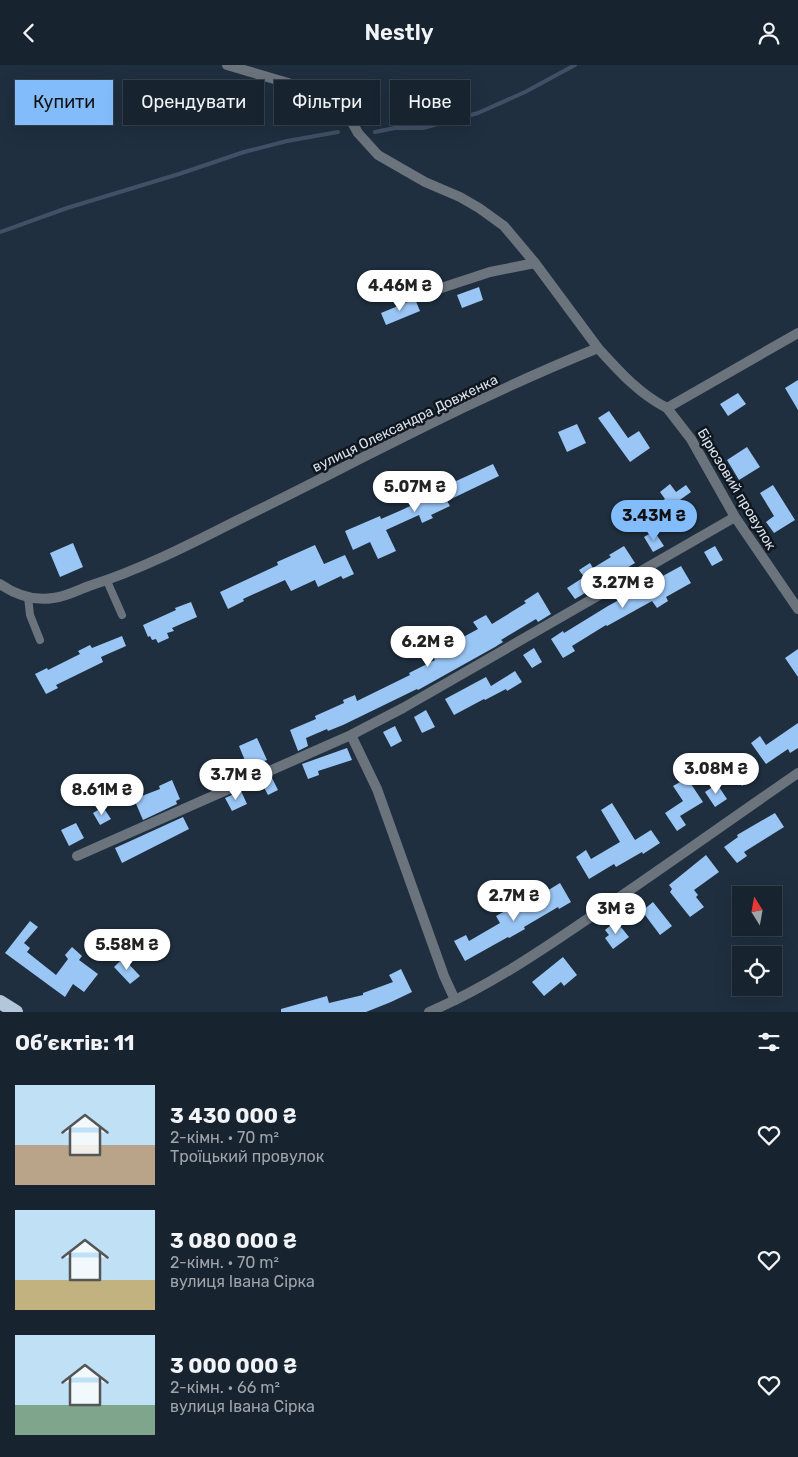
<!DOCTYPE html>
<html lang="uk">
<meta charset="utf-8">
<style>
:root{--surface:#17232f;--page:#202b37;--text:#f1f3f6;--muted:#9ea4aa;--line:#36404b;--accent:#82bcfa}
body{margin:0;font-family:Rubik,sans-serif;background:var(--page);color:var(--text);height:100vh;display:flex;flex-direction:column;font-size:19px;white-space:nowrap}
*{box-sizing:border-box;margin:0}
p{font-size:16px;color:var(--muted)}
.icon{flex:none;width:28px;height:28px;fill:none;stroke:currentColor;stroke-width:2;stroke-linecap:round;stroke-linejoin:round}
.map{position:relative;height:947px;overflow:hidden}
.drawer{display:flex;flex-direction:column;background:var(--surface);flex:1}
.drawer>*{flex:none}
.top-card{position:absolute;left:15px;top:15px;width:500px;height:45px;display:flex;gap:10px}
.needle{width:32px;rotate:349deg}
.tools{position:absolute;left:732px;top:821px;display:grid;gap:10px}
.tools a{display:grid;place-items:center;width:50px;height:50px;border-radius:0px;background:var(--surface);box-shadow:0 5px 20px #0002,0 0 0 1px var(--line);font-size:25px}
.price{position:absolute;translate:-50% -42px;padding:0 11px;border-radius:18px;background:#fff;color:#222;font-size:16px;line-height:32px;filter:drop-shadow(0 1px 2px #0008)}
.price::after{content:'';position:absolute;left:50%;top:30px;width:15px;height:11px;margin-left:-8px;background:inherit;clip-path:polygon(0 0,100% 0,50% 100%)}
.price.active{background:var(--accent);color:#111}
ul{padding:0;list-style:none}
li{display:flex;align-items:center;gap:15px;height:125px;padding:0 15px}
li span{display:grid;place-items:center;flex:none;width:140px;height:100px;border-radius:0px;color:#555}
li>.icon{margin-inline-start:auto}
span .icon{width:60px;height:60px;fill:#fffc;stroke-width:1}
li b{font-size:21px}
h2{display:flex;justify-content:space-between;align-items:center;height:60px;padding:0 15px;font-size:21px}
.pill{padding:0 18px;border-radius:0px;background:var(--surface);box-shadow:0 5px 20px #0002,0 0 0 1px var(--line);font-size:18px;line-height:45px}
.pill.active{background:var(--accent);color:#111}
header{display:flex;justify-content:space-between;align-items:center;height:65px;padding:0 15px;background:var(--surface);font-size:22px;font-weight:600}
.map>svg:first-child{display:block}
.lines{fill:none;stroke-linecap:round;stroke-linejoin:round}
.stream{stroke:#415066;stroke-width:4}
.building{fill:#9ac6f6}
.service{stroke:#6b737c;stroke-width:8}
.minor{stroke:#6b737c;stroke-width:10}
.tertiary{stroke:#6b737c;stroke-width:10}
.trunk{stroke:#b4c6da;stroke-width:14}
.labels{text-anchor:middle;stroke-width:5;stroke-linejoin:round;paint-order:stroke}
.street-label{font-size:14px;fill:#d9e3ee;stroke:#0f161e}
</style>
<header><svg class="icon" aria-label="back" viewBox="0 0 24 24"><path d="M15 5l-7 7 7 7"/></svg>Nestly<svg class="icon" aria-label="person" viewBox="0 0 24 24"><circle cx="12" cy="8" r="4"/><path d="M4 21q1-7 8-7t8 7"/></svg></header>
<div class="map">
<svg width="798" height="947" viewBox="0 0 798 947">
<rect width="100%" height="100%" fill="#1f2f3f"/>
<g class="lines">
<path class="stream" d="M375,67L395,63H423L478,48L525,27L575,0
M0,167L67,143L179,109L244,87L287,76L338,67"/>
</g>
<path class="building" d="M479,222L483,235L462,243L457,230Z
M415,234L420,246L386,260L381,248Z
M798,315V345L785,323Z
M738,328L746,339L728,351L720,339Z
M609,346L628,373L639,366L650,383L630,397L598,353Z
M577,359L586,378L567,387L558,367Z
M747,382L760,402L739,415L727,395Z
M493,399L499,411L447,436L450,441L431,450L433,453L422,458L419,450L386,465L396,486L378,494L370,477L353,485L345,466L380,451L381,454L404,444L432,430L430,426L440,421L441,423Z
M670,419L676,427L686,420L691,427L659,450L664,458L654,464L643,448L665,434L660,427Z
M773,420L795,455L774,468L766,457L774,451L760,428Z
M654,466L664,481L653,487L644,472Z
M73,478L83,502L60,512L50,488Z
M315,480L324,499L345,490L354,509L343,514L341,511L318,522L315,515L291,526L285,515L243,534L244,536L228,544L220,527L278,500L277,497Z
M624,481L635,498L575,534L567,523L584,512L579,505L590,498L593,503L611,492L609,490Z
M715,481L723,495L712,501L704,487Z
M681,501L691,518L666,532L668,536L657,543L652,536L607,561L606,560L572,581L575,586L563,593L551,574L563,566L564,568L608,541Z
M538,527L551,549L538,557L536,554L501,575L503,577L495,582L418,625L417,624L343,660L328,666L327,664L306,673L308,681L298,686L290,665L316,654L315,651L344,638L343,635L355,630L357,636L410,610L409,608L435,595L426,578L439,571L445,582L478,564L473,557L486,550L492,559L526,538L524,536Z
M191,537L197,552L172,563L174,566L167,568L169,573L158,578L156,574L152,575L150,571L148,572L143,560L176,545L175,543Z
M122,571L126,581L101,592L103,597L56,620L58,623L46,629L35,609L47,603L48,605L80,589L78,586L90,580L92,583Z
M534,583L542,597L532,603L523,590Z
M798,584V612L785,593Z
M515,606L522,617L507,626L506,624L485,635L484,634L454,650L445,634L486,612L491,621Z
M426,645L435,662L422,668L414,652Z
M798,658V683L790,688L788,684L766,699L751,678L760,671L766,680Z
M395,661L402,676L391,682L383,667Z
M257,673L267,695L264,696L266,700L255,705L253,701L248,703L239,681Z
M347,683L352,695L318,706L319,710L308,714L302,699Z
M736,690L752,714L742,721L725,696Z
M272,713L278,725L268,730L261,717Z
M687,713L703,737L680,751L686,760L677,766L665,748L683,736L673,721Z
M172,715L180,734L176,736L177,739L143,755L134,734L160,724L159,721Z
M717,719L727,734L715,742L705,727Z
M241,726L247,739L232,746L225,733Z
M612,738L635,775L651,765L660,778L643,789L642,787L616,802L614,799L589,814L576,792L586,785L591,794L620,777L601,745Z
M103,742L111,754L100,760L93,748Z
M775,748L784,762L744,787L747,791L737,798L724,782L738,772L737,770Z
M183,752L189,764L122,798L115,783Z
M76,758L84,773L69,781L61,765Z
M706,790L719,807L694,825L698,830L696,832L704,842L690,852L670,827L672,824L669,820Z
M560,818L571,837L559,844L558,842L524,862L525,864L509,873L508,872L465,896L454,876L466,870L469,876L500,858L496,851L512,842L514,846Z
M653,837L672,861L660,870L642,846Z
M30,856L38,862L24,878L30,883L27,887L56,910L68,894L65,890L72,882L82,891L79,895L98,909L84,927L73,919L65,932L5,888Z
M616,856L629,872L613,884L605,873L609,870L605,865Z
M134,871L146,887L130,898L119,883Z
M563,892L577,910L564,921L561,917L544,931L532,917Z
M123,893L140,911L130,919L114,902Z
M401,904L412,927L391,937L366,947H281V944L327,931L329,938L363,930V928L393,917L389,910Z"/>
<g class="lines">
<path class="service" d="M107,516L122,550
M28,532L30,550L40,575"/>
<path class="minor" d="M227,0L315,26L336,38L347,48L358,68L378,90L425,117L460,132L479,143L504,161L535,198L598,283
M423,229L490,207L535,198
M667,343L691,374L735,452L798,544
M0,519C16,530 34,536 53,533C65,532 78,525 89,521C139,505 187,481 234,457C355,398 473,333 598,283C619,306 639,329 667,343L798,268
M351,670L377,724L444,911L455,935
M77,791L351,670L403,643L735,452"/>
<path class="tertiary" d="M429,947C484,924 536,889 586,855C657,807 727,757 798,708"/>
<path class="trunk" d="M0,937L16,947"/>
</g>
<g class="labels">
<g class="street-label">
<text transform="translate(405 358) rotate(-26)" y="5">вулиця Олександра Довженка</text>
<text transform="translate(737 424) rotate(59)" y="5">Бірюзовий провулок</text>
</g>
</g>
</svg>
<div class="tools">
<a><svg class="needle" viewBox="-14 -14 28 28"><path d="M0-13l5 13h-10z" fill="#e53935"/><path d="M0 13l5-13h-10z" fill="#9ea4aa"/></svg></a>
<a><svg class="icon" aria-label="locate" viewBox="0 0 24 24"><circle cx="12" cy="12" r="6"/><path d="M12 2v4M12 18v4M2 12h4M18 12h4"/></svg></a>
</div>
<b class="price" style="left:400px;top:247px">4.46M ₴</b>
<b class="price" style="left:415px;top:448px">5.07M ₴</b>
<b class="price active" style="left:654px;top:477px">3.43M ₴</b>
<b class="price" style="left:623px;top:544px">3.27M ₴</b>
<b class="price" style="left:428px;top:603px">6.2M ₴</b>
<b class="price" style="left:716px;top:730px">3.08M ₴</b>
<b class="price" style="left:236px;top:736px">3.7M ₴</b>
<b class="price" style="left:102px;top:751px">8.61M ₴</b>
<b class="price" style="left:514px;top:857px">2.7M ₴</b>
<b class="price" style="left:616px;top:870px">3M ₴</b>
<b class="price" style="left:127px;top:906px">5.58M ₴</b>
<div class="top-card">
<a class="pill active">Купити</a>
<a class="pill">Орендувати</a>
<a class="pill">Фільтри</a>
<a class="pill">Нове</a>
</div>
</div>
<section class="drawer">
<h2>Об’єктів: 11<svg class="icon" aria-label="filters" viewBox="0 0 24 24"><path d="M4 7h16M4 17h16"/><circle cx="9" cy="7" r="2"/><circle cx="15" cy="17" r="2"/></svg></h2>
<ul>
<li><span style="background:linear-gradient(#bfe0f5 60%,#b9a48a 0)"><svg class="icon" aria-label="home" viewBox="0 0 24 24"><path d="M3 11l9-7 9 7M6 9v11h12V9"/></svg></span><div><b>3 430 000 ₴</b><p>2-кімн. · 70 m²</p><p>Троїцький провулок</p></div><svg class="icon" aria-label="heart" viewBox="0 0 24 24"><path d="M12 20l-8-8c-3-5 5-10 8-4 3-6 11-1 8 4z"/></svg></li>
<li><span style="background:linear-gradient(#bfe0f5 70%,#c2b280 0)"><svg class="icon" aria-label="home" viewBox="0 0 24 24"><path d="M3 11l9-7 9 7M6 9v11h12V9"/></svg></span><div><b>3 080 000 ₴</b><p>2-кімн. · 70 m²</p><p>вулиця Івана Сірка</p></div><svg class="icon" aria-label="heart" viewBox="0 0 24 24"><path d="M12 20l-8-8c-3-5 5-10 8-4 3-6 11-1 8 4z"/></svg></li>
<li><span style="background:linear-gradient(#bfe0f5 70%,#7fa58c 0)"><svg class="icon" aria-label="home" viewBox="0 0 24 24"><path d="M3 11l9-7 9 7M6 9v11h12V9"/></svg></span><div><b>3 000 000 ₴</b><p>2-кімн. · 66 m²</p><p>вулиця Івана Сірка</p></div><svg class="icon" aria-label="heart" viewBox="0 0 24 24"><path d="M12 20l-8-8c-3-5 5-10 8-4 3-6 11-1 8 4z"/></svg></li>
</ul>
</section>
